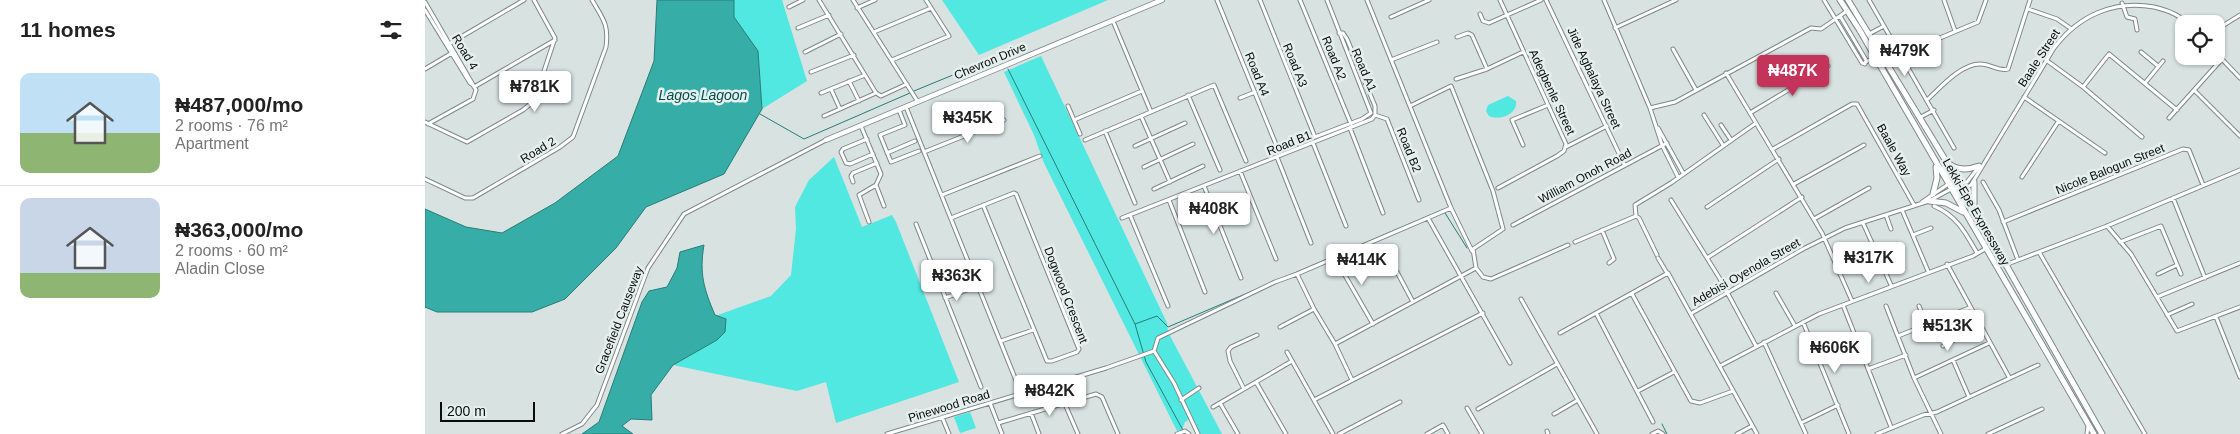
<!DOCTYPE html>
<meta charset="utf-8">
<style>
:root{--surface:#fff;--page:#f2f2f2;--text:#222;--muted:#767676;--line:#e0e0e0;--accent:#c4345a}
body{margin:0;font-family:Arial,sans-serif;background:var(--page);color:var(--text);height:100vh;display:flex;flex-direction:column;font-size:19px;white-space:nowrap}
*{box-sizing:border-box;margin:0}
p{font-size:16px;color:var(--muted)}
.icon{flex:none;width:28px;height:28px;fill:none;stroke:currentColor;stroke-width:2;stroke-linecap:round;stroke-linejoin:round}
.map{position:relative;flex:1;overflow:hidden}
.drawer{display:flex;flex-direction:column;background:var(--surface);width:425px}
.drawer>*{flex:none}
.fabs{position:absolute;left:1750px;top:15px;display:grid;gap:10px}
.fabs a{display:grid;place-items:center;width:50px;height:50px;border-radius:10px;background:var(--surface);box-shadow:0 1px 4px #0004;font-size:25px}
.scale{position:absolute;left:15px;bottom:12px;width:95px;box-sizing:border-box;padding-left:5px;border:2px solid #090c0c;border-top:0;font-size:14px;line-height:18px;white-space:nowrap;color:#090c0c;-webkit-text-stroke:4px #e4efee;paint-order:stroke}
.price{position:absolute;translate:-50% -42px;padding:0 11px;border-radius:5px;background:#fff;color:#222;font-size:16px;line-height:32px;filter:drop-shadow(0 1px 2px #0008)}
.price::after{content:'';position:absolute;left:50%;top:30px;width:15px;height:11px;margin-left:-8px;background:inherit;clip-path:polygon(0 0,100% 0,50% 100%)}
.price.selected{background:var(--accent);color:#fff}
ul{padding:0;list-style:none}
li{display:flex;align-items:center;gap:15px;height:125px;padding:0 20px}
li+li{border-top:1px solid var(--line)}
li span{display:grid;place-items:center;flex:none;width:140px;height:100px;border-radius:10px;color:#555}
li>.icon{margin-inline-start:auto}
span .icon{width:60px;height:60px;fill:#fffc;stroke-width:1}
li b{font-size:21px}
h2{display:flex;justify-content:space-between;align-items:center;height:60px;padding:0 20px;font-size:21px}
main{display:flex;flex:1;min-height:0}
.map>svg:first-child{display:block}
.green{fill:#51e8e1}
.water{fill:#36ada7;stroke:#287d78}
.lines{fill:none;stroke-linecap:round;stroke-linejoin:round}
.stream{stroke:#287d78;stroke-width:1}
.minor-casing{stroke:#7f8988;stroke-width:5}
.major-casing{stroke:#7f8988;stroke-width:6}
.highway-casing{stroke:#7f8988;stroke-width:7}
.minor{stroke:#fff;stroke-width:3}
.major{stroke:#fff;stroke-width:4.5}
.highway{stroke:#fff;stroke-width:5}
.labels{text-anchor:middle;stroke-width:5;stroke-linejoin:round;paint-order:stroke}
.street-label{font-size:12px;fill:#090c0c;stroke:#e4efee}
.water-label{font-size:14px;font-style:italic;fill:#044c49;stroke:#e4efee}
</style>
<main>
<section class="drawer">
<h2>11 homes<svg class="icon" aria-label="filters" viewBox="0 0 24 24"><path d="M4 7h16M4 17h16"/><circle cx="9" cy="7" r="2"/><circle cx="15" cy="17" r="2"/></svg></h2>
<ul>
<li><span style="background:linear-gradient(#bfe0f5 60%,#8fb573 0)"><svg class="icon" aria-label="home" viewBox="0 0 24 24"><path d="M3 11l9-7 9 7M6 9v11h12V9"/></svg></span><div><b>₦487,000/mo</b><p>2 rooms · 76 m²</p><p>Apartment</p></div></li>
<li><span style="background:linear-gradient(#c9d6e8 75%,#8fb573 0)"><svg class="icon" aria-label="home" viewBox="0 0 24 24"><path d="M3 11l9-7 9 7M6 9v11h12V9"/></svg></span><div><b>₦363,000/mo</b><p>2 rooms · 60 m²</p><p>Aladin Close</p></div></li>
</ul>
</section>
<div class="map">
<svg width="1815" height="434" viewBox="0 0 1815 434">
<rect width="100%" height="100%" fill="#d7e2e1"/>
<path class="green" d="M309,0H357L382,81L337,109L333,51L308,17Z
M517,0H683L554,55Z
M616,56L742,323L743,332L797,434H774L765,419L760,422L757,430L752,431L619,163L609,135L579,72Z
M1083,96L1091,101C1093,114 1074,121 1064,116L1061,111L1063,105Z
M409,157L437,227L467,215L471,222L534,382L411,423L401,382L372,391L248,365L292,340L290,316L346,296L366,275L371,229L370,207L384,180Z
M545,412L551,428L535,433L529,417Z"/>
<path class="water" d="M232,0H309V17L333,51L337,109L299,174L221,207L191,248L140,299L107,312H12L0,307V209L41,227L77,233L130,203L193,156L229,61Z
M279,245C274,274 279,289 290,315L301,319L300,332L292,340L248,365L226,395L227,420L206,419L197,426L208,434H157L174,422L217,302L224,291L242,287L252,268L255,252Z"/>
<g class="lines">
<path class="stream" d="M583,69L710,324L732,316L743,327L1017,210
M489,91L574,56L577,59
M335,114L379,139L485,93
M1020,213L1042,248
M710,324L721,362L760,434
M1237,424L1242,434"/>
<defs>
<path id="minor" d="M394,0L451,93L456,96L482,84
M428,0L493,102
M792,0L852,147L856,150L937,119L946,113L902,0
M835,0L890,137
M875,0L926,124
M942,0L1026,208L1047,251
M1121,0L1199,164
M1179,0L1225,108L1237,145L1253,177
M1399,0L1437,63L1440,64
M1444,0L1529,148
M1519,0L1530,31
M0,2L51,90L48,99L3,124
M1697,3L1702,17L1710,19L1712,30
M364,7L378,0
M432,8L450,0
M1603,9L1632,19L1645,28
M0,10L45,83L48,85
M1055,14L1058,21L1064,23L1116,0
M1415,16L1441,60L1440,64
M966,17L1004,0
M688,21L726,112
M373,28L404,15
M1190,28L1251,0
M1791,30L1815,15
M449,32L506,8
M1444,34L1459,26
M1032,37L1043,33L1047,35L1062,69
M24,44L99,0
M1248,49L1271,90
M380,52L416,34
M1716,52L1733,66
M1791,53L1815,78
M1477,54L1553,22L1561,0
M467,60L524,36L501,0
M966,60L1012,42
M1621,60L1658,87L1717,137
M1441,62L1450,57
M0,69L27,53
M386,72L429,55
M1301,73L1397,233L1427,301
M1031,79L1062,69L1098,52
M424,81L434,101
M1720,83L1738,61
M49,87L130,40
M1658,87L1684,54L1752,110
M406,89L415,109L451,93
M1770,91L1815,136
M396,93L440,75
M763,95L795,170
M1599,97L1680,153
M815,98L830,92
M1503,99C1516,87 1537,63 1556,64C1565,64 1575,72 1583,69L1605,0
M643,106L655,134
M481,107L596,393
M1225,108L1250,102L1386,28L1396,29L1422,11
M474,110L480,125L455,135L466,162L494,151
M1325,113L1403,66
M950,115L962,119L994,200
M1279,115L1298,145
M399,116L415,109
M716,116L745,182
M1494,118L1509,110
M1744,118L1797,59
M649,120L717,91
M0,122L42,142L98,110L109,101L130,38L109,0
M1296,125L1306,140
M436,126L456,174L451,185L434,195L444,222
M925,128L958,213
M1233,128L1258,173
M680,131L710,203
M442,139L418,149L416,152L421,163L425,164L448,154
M660,140L789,85L821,161
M888,143L921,226
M1098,145L1087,120L1123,105
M710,146L760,123
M1141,147L1182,126
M1348,149L1427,104H1432L1489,205
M499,152L579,120
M462,153L490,141
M852,157L886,243
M719,167L768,144
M815,171L851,259
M1597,177L1633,122
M0,179L40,198H48L135,147L148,137L181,47C184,24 178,19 167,0
M428,182L426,176L428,173L452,163
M1558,182L1574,210L1593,260
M1534,183L1542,182L1553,168
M1369,184L1439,145
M451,185L459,206
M779,186L816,278
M1073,188L1132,156L1139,151L1141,144L1075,0
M729,189L778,166
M517,195L615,156
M1748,198L1780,278
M744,200L780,292
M1246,200L1295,279L1331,346
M1497,202L1525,183
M1509,206C1532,216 1540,232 1552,253
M1282,207L1354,159
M1477,210L1503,271
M705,215L743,306
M1461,215L1466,229
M526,218L589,193L591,194L654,349L652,352L627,361H622L558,205
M697,218L947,119L950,115V106L922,39L918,33H914
M1003,218L1085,363
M1389,219L1444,188
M1578,222L1758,149L1764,150L1778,185
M1438,223L1466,285
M491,224L556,387
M1088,225L1242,143
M1682,226L1706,254L1752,331L1815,307
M1177,230L1189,259L1184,263
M1488,235L1506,228
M1150,242L1211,216
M1695,242L1736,226L1756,274
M1614,252L1720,434
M1232,255L1214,218L1211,216L1210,205L1246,183L1331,123
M910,258L948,324
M1233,258L1242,273
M1282,258L1377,197
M1522,264L1584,377
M1580,265L1682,226L1815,170
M1051,268L1058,277L1066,279L1143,245
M972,272L988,302
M872,274L1026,208
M1733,274L1752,265
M1351,293L1370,326
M1207,294L1266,401L1275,403L1308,391
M1732,297L1815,263
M520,298L553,286
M1096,299L1172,434
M1418,305L1466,427
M1461,306L1489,378L1516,434
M1494,306L1502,325
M1171,313L1228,422
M1267,313L1378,249L1420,228L1504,201L1526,189H1538L1546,185L1629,48C1654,15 1689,0 1729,7C1742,10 1754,14 1763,24
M1742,315L1767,304
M1791,317L1815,377
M1378,322L1424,434
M855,327L889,309
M1135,333L1243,273L1332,434
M1473,336L1544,308
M576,341L608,330
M1339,342L1381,434
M1518,346L1555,326
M729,351L733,338L850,282L872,274L889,309L910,344
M862,352L908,434
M1528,360L1544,397
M1295,366L1394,314L1548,256L1560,249
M1443,369L1481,355
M1489,378L1564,343
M927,380L910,344L1051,268L1048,249L1078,229L1068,191L1026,86L985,106
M831,382L861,434
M819,389L805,361L803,351L806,347L832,335
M1213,391L1249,372
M756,400L774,388
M889,400L1058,313
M565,403L577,434
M795,403L813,434
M640,404L653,434
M788,407L867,361
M1042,408L1057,434
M1053,409L1132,364
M606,413L614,434
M1129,414L1153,400
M517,417L524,434
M573,423L671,394L677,397L693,434
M1376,423L1413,405
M1122,431L1123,434
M137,434L157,424L172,405L223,268L259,214L401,140
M462,434L681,368L729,351L749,383L773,434
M752,434L760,431L764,434
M914,434L975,402
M1002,434L1018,425L1023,434
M1227,434L1233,431L1238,434
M1312,434L1327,426
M1452,434L1498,415L1512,412L1613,365
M1563,434L1617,409
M1662,434L1663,426"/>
<path id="major" d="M401,140L737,0"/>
<path id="highway" d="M1415,0L1434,29L1669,434
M1423,0L1538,189L1677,434
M1522,162C1531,171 1543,170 1554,166
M1519,169L1525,179L1534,187
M1526,186L1542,204
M1508,194L1512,178L1511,167
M1504,201L1521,203L1538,212
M1549,208V182"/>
</defs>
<use href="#minor" class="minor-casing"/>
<use href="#major" class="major-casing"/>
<use href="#highway" class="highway-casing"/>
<use href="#minor" class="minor"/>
<use href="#major" class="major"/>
<use href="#highway" class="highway"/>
</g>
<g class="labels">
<g class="street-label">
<text transform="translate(40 52) rotate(59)" y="4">Road 4</text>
<text transform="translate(909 58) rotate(68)" y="4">Road A2</text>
<text transform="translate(1614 58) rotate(-57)" y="4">Baale Street</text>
<text transform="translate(565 61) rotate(-23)" y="4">Chevron Drive</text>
<text transform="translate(870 65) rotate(68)" y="4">Road A3</text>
<text transform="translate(939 70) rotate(67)" y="4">Road A1</text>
<text transform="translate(832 74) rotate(68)" y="4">Road A4</text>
<text transform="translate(1169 78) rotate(65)" y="4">Jide Agbalaya Street</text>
<text transform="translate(1127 92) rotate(65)" y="4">Adegbenle Street</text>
<text transform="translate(864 143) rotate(-22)" y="4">Road B1</text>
<text transform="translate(113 150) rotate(-31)" y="4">Road 2</text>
<text transform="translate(984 150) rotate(68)" y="4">Road B2</text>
<text transform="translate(1469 150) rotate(61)" y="4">Baale Way</text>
<text transform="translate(1685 169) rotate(-22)" y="4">Nicole Balogun Street</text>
<text transform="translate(1160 176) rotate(-28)" y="4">William Onoh Road</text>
<text transform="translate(1551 212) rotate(60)" y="4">Lekki-Epe Expressway</text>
<text transform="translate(1321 272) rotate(-30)" y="4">Adebisi Oyenola Street</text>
<text transform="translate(641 295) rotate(69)" y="4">Dogwood Crescent</text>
<text transform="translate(194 320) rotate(-69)" y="4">Gracefield Causeway</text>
<text transform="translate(524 406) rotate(-17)" y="4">Pinewood Road</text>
</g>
<g class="water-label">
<text x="278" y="100">Lagos Lagoon</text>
</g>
</g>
</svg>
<div class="fabs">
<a><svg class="icon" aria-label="locate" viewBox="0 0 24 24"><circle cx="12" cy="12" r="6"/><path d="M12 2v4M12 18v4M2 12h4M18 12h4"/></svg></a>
</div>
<div class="scale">200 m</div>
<b class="price" style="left:1480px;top:77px">₦479K</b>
<b class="price selected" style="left:1368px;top:97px">₦487K</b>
<b class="price" style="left:110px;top:113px">₦781K</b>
<b class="price" style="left:543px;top:144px">₦345K</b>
<b class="price" style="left:789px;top:235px">₦408K</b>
<b class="price" style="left:1444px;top:284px">₦317K</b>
<b class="price" style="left:937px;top:286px">₦414K</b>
<b class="price" style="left:532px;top:302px">₦363K</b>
<b class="price" style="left:1523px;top:352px">₦513K</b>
<b class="price" style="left:1410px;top:374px">₦606K</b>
<b class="price" style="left:625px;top:417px">₦842K</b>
</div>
</main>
